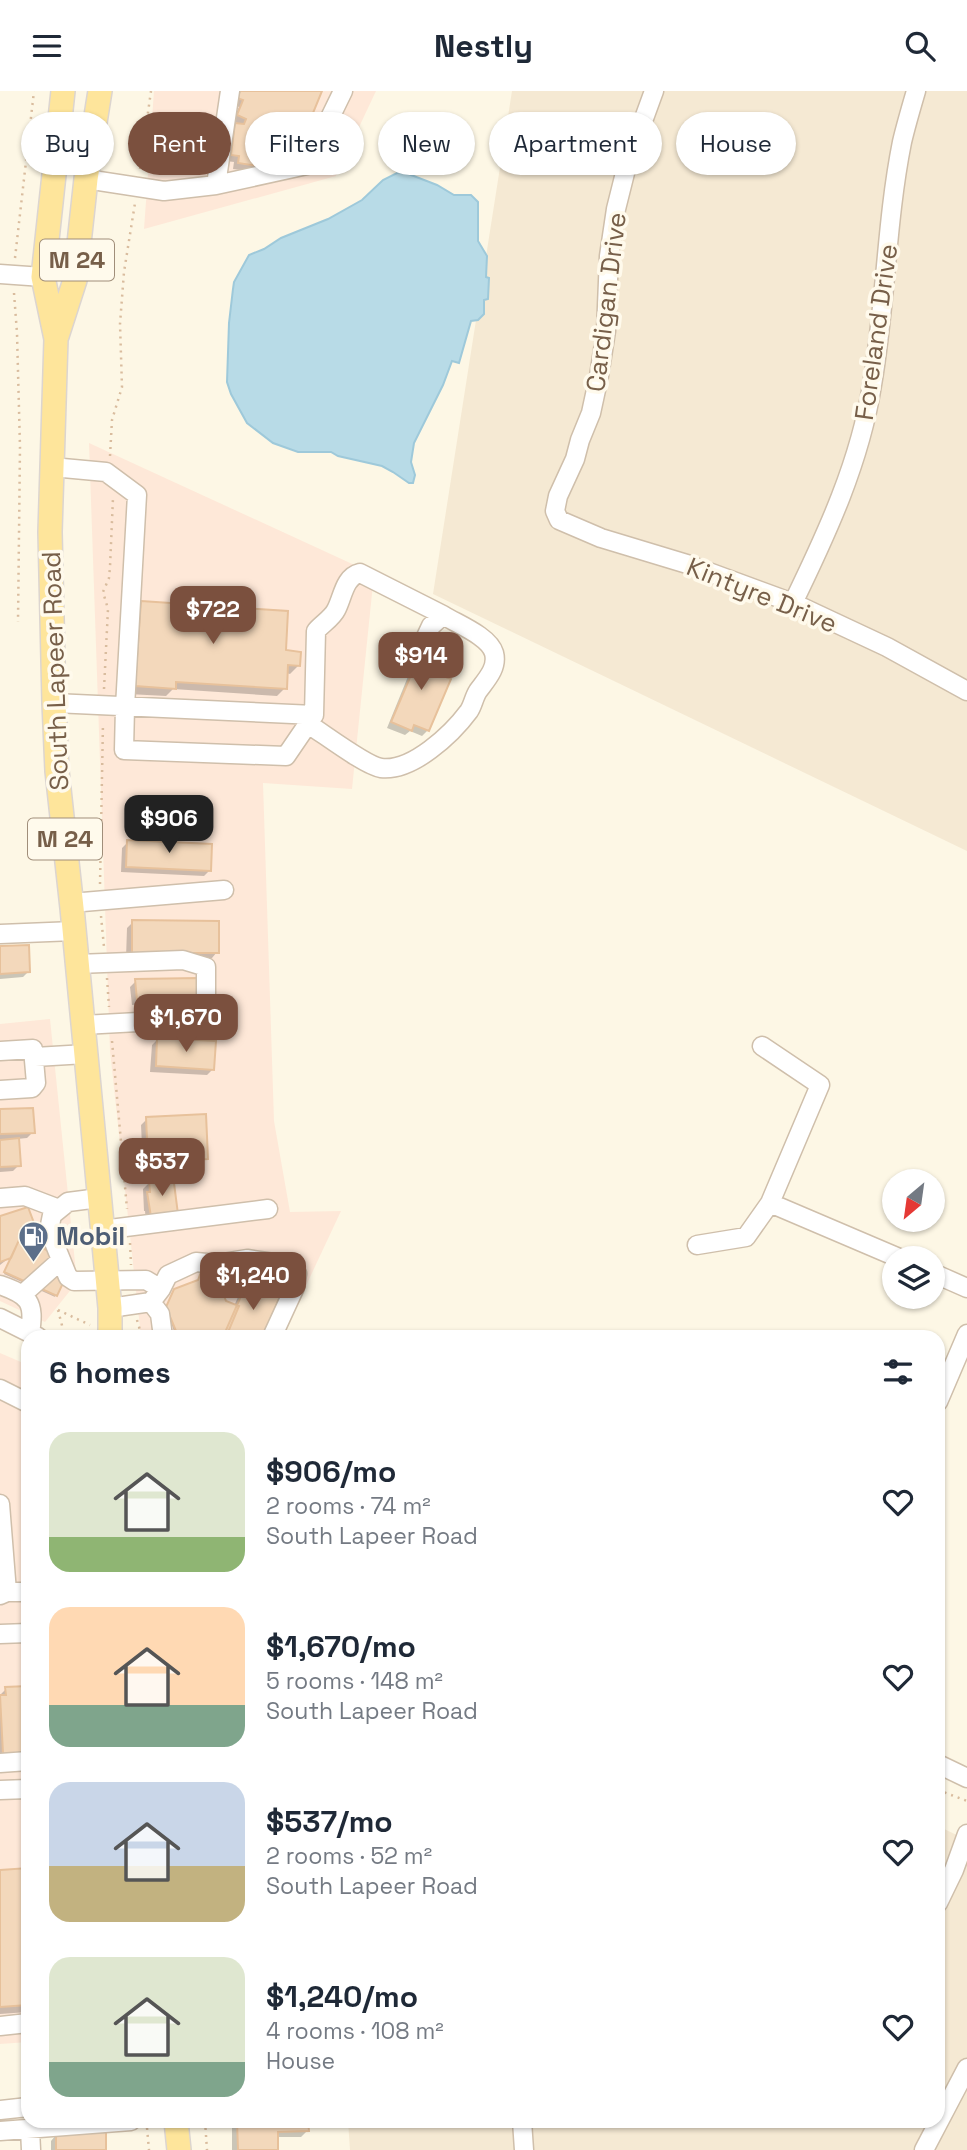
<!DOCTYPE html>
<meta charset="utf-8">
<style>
:root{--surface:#fff;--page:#f2f2f3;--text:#1f2937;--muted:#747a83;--accent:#7b503e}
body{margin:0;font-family:"Space Grotesk",sans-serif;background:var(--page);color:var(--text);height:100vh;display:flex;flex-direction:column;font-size:26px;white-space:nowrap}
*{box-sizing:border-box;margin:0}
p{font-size:23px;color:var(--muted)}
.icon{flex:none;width:38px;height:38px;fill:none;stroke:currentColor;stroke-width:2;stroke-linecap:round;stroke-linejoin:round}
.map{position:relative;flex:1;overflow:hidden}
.side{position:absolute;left:21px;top:1239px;width:924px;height:798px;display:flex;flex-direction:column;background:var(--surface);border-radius:21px;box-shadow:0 2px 5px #0004}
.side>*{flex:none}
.top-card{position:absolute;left:21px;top:21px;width:926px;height:63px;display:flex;gap:14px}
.needle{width:46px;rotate:209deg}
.fabs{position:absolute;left:882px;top:1078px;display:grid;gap:14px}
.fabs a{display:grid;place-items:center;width:63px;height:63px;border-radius:50%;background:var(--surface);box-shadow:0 2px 5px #0004;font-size:35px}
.price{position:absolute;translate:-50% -60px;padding:0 16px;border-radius:14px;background:var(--accent);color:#fff;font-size:23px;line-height:46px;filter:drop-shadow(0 2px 4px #0008)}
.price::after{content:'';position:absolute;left:50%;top:42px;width:21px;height:16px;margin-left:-10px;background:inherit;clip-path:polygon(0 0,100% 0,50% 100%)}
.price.current{background:#222;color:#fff}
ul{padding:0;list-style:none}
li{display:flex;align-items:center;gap:21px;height:175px;padding:0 28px}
li span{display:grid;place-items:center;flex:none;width:196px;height:140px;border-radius:21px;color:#555}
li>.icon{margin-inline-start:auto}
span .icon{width:84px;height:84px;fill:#fffc;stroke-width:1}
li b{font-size:30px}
h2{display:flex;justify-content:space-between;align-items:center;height:84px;padding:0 28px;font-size:30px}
.chip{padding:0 24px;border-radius:32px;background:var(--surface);box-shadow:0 2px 5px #0004;font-size:24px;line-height:63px}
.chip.current{background:var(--accent);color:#fff}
header{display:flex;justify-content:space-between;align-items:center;height:91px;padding:0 28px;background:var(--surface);font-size:32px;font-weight:600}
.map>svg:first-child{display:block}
.residential{fill:#f5e9d3}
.commercial{fill:#fee8d8}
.water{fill:#b8dbe7;stroke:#9ec9da;stroke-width:2}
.shadow{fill:#0003}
.building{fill:#f3d8bb;stroke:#e7c19b;stroke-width:2}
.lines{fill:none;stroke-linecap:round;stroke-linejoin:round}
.minor-casing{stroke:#cfbfab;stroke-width:21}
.major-casing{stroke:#dcd5d0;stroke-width:26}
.path{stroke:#d9bc9e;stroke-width:2.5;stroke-dasharray:2 5;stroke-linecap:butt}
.minor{stroke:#fff;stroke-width:18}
.major{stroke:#fee59b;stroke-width:23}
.labels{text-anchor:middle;stroke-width:7;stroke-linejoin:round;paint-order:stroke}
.shield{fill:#fffaec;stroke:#a08e7a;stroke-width:2}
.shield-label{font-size:24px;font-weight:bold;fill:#775f49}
.street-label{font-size:26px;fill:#775f49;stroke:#fffaec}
.service-label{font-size:26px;font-weight:bold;fill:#4e5e75;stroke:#fffaec;text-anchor:start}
</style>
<header><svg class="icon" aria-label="menu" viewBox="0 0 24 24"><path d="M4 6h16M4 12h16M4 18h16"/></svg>Nestly<svg class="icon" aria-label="search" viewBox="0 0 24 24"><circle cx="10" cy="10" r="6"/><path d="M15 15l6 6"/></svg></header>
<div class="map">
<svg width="967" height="2059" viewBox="0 0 967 2059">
<rect width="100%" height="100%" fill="#fdf7e5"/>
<path class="residential" d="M512,0H967V760L433,503Z
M938,1735L967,1749V2059H350L348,2030H938Z"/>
<path class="commercial" d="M154,0H376L336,85L144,138Z
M89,352L374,483L352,698L263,692L274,1030L290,1121L341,1120L282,1246H141L110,960Z
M50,928L77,1191L45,1231L0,1210V933Z
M0,1262L28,1274V1951L0,1953Z"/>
<path class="water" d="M399,81L406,82L437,94L454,104H471L478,111V150L487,165L486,186L489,187L488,208L484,209V223L478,229L471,230L459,272L452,270L443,294L414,352L411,371L415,384L413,392H409L393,381L382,375L338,365L331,361H298L273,352L247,332L231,303L227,291L229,232L233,198L234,191L249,164L264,158L281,147L328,128L362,109L383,89Z"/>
<path class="shadow" d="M238,0H320L303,40L301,59L294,66L249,80L233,78L234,71L226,70L229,40L237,32L232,31L239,16L233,13Z
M141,512L284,561L298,575L290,583L286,582L285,597L277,605L173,598L166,605L128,603L133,520Z
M413,555L425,579L428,639L422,645L410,640L405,644L387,637L409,583L400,579L408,561Z
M128,751L210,779L204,785L121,781L122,757Z
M133,831L217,861L212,867H126L127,837Z
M0,857L29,880L23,886L0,888Z
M136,890L199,915L193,921L161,922L160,911L132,914L130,896Z
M158,948L213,978L207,984L150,981L152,954Z
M0,1020L33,1041L27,1047L17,1048L19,1074L13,1080L0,1081Z
M147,1028L206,1067L200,1073L143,1076L141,1034Z
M149,1092L173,1094L146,1131L145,1120H144L143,1098Z
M0,1126L32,1132L21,1139L18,1148L49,1162L55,1206L4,1183L14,1163L0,1174Z
M248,1191L261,1246H174L175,1243L166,1218L220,1199L225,1211L234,1215L242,1197Z
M28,1597V1666L0,1668V1604L6,1598Z
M28,1779V1921L0,1923V1781Z
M232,2030H307V2040L301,2046H276V2059H232Z
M56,2044L105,2059H51V2050Z"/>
<path class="building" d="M240,0H322L306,39L310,41L302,60L257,75L238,72L239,65L231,64L235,32L244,33L246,28L237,24L243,9L237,7Z
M141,510L288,520L286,559L301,561L300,575L288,574L287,598L176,591V598L135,595Z
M413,553L435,562L428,579L451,588L429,640L414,634L412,640L391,631L414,577L404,573Z
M127,749L212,753L211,780L126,776Z
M132,829L219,830V862H132Z
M29,854L30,881L0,883V855Z
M198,887L201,916L166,917L165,906L137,909L135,888Z
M157,947L216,950L214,979L156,975Z
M33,1017L35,1042L0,1043V1018Z
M206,1023L208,1068L148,1071L146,1026Z
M19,1047L21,1075L0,1076V1049Z
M168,1088V1092H174L178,1123L151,1126L147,1101H150L149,1090Z
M28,1116L34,1132L22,1136L23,1140L11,1167L0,1171V1125Z
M20,1147L51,1161L63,1192L57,1205L4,1181Z
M203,1176L227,1186L222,1199L226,1210L239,1215L226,1246H173L176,1240L166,1216L174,1198L198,1189Z
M248,1189L281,1203L263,1246H223Z
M28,1595V1662L3,1663L0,1604H6L5,1596Z
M28,1777V1914L0,1916V1779Z
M237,2030H308L309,2040L278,2041V2059H238Z
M106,2041V2059H56V2042Z"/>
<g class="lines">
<defs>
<path id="minor" d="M654,0L627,74L616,118L609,165L606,240L599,285L591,322L580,349L575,368L558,405L555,420L559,429L601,447L687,473L793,512L887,556L967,600
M86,88L164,100L216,94L230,0
M216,94L307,74L343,0
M0,183L43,186
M52,376L106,381L137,404L125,616L124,659L286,665L314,624
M793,512C827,442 860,371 872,294C886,213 886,131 902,51C906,34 911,17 916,0
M54,612L314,624L316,540C322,533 332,527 336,519C343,506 344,486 360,482L443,524
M308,633C324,643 366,675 381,677C412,681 452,643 469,620C473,614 474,606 478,600C486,589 498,577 494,562C489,545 457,533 443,524L431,535L424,550
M71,812L224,799
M0,843L74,840
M77,873L183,869L206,876V917L201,925L175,929L83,934
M0,960L33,958L36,992L32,997L0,999
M35,966L86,963
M0,1107L25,1105L59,1118
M99,1107L68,1111L52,1124L49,1139L68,1186L74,1190L146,1189L161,1198
M770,1112L899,1167
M102,1139L268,1118
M697,1154L746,1146L770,1112L820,994L762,955
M933,1182L967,1197
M0,1194C29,1204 35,1211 30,1242
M23,1203L61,1169
M151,1211L160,1223L163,1246
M110,1217L151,1211L161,1198L168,1184L196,1171L217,1173L247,1168L280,1173L297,1183L295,1196L272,1246
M0,1227L38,1246
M0,1298L28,1312
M938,1311L967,1243
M0,1413L7,1501
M0,1504L7,1501H28
M0,1543L28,1542
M0,1672L28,1670
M938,1673L967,1687
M0,1699L28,1698
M938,1812L954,1779L967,1743
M0,1935L28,1932
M0,2019L28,2016
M522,2030L524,2059
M30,2038L31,2059
M0,2040L131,2030
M924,2059L967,1977"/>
<path id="major" d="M63,0L43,186L56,248L50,441L54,612L57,680L72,817L110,1217V1246
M57,245L75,189L86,88L100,0
M176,2030L179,2059"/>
</defs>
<use href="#minor" class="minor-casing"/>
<use href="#major" class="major-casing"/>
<path class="path" d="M140,78L151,0
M15,167L34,0
M14,202L17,242L20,356L18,531
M110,365L112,329L122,296L120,233L124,181L135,112
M104,598L108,518L103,501L109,487L110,476L113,407
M100,793L103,632
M101,825L104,856
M107,887L109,916
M112,950L127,1118
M130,1152L131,1174
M58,1219L90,1234
M58,1219L65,1246
M137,1229L142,1246
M938,1699L967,1710
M205,2030L207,2059
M147,2037L149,2059"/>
<use href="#minor" class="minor"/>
<use href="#major" class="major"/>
</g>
<defs>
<symbol id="fuel-pin" viewBox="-11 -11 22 30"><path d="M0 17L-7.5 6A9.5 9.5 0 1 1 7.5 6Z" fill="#5c6f8a" stroke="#fffaec"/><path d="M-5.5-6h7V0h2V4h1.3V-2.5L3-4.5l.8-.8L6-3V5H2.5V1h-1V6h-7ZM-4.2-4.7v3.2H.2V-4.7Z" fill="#fff"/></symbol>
</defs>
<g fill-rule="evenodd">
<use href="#fuel-pin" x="16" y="1128" width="35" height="47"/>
</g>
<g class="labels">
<g class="shield">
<rect x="40" y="148.5" width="74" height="41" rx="5"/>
<rect x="28" y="727.5" width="74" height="41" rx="5"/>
</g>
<g class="shield-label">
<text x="77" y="177">M 24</text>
<text x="65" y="756">M 24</text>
</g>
<g class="street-label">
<text transform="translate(606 211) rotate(-83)" y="9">Cardigan Drive</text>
<text transform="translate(876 241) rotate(-82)" y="9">Foreland Drive</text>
<text transform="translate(762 504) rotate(22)" y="9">Kintyre Drive</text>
<text transform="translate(55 580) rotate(-92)" y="9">South Lapeer Road</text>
</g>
<g class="service-label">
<text x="56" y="1154">Mobil</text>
</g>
</g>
</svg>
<div class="fabs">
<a><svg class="needle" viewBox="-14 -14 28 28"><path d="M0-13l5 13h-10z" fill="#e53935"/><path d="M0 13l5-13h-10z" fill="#747a83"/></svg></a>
<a><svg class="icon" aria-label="layers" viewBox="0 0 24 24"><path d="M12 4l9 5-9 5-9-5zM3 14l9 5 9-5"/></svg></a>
</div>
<b class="price" style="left:213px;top:555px">$722</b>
<b class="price" style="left:421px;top:601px">$914</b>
<b class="price current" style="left:169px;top:764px">$906</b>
<b class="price" style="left:186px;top:963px">$1,670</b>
<b class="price" style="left:162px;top:1107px">$537</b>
<b class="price" style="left:253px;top:1221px">$1,240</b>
<div class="top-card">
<a class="chip">Buy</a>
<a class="chip current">Rent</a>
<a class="chip">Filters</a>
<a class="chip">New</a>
<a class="chip">Apartment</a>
<a class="chip">House</a>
</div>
<section class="side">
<h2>6 homes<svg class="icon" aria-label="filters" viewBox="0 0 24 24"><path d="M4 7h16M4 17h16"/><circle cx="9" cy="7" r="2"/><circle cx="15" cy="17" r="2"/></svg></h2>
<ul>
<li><span style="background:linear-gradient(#dfe7d0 75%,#8fb573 0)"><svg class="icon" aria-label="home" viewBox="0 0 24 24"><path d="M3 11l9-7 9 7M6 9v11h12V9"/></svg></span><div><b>$906/mo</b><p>2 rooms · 74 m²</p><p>South Lapeer Road</p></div><svg class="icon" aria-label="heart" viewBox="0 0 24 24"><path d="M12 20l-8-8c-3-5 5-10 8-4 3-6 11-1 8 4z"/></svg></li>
<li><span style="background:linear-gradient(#ffd9b3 70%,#7fa58c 0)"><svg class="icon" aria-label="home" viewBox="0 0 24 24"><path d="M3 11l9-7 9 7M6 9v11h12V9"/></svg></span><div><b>$1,670/mo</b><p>5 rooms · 148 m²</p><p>South Lapeer Road</p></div><svg class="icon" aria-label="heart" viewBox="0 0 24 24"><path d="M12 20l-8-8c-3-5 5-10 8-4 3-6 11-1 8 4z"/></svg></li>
<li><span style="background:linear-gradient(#c9d6e8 60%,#c2b280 0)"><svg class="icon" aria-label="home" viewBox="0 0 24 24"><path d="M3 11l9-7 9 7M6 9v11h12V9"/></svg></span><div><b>$537/mo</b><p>2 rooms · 52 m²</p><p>South Lapeer Road</p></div><svg class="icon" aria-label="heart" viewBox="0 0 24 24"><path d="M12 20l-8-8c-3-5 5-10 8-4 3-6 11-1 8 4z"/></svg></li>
<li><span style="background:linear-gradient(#dfe7d0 75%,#7fa58c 0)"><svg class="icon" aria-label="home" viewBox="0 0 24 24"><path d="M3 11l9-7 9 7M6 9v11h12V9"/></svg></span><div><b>$1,240/mo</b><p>4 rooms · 108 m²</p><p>House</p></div><svg class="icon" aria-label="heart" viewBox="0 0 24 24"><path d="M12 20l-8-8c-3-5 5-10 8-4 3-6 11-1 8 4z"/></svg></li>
</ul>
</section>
</div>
